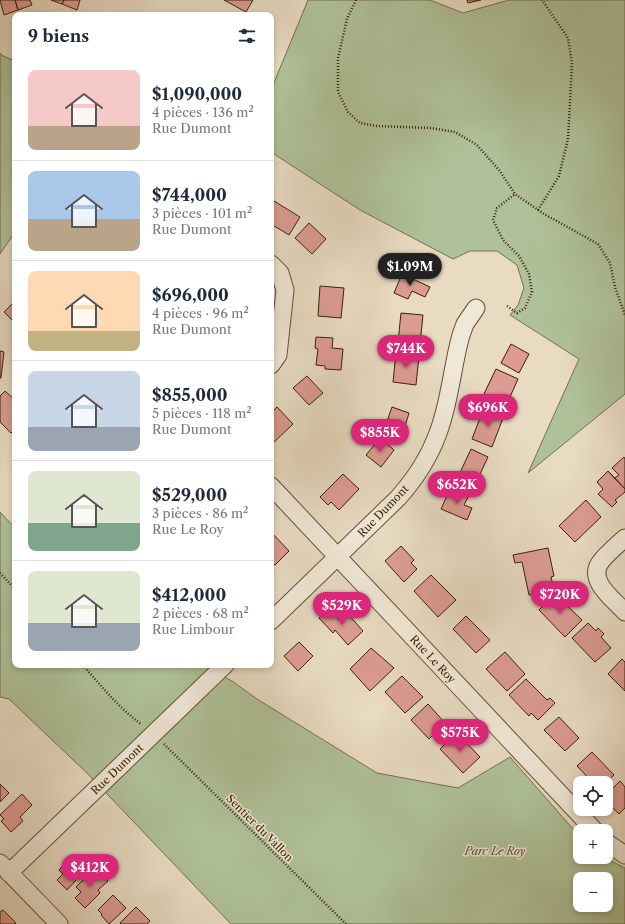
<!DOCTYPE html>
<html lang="fr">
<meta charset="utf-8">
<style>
:root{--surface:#fff;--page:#f2f2f3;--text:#1f2937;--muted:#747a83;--line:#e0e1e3;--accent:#db2777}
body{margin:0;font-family:"Libre Caslon Text",serif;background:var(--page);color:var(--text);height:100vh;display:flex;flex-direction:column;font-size:15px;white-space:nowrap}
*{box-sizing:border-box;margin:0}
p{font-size:13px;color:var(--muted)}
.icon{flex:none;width:22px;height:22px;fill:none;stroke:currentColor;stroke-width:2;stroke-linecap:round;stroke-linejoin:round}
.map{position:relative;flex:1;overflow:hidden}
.sheet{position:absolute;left:12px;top:12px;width:262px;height:656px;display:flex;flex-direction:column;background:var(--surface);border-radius:8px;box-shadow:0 2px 6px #0003}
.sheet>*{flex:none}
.buttons{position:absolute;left:573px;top:776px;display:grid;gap:8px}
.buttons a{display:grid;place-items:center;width:40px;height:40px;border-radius:8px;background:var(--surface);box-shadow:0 2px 6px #0003;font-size:20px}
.price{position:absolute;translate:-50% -34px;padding:0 9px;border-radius:14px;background:var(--accent);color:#fff;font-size:13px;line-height:26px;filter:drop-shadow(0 1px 2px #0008)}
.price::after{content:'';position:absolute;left:50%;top:24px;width:12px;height:9px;margin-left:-6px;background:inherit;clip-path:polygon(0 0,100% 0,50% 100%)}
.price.selected{background:#222;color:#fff}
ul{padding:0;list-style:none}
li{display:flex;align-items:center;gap:12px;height:100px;padding:0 16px}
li+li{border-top:1px solid var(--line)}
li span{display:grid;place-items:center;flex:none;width:112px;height:80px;border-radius:8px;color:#555}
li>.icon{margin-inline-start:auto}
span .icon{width:48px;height:48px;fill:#fffc;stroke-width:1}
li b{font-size:17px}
h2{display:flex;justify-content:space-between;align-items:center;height:48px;padding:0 16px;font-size:17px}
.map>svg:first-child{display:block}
.green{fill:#afc198;stroke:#76704e;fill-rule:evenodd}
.building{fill:#dc9c93;stroke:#3c1f03}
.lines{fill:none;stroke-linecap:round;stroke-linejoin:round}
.street-casing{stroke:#674e33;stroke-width:19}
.path{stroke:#3c1f03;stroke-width:2.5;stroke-dasharray:1 2;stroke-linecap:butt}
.street{stroke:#f0e8d7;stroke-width:17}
.labels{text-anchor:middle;stroke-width:3;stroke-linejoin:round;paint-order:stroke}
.street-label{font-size:11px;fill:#3c1f03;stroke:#f0e8d7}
.park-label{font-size:11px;font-style:italic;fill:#594828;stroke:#f0e8d7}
</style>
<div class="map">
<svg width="625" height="924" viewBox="0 0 625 924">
<rect width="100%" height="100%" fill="#e8dbc2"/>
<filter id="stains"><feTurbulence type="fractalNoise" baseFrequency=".005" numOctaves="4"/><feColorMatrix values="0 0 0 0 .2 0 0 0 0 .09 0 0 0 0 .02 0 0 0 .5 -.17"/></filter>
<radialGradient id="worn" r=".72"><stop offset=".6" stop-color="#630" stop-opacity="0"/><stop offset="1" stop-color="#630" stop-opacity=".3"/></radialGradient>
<path class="green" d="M308,0H430L463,13L509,0H625V394L528,473L579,359L510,315L518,305L524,288L517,265L497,251H470L453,259L360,210L271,152V90Z
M0,53L1,55L15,61V232L0,254Z
M0,512L15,528V665H202L232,681L257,699L377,773L458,788L510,757L580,837V857H603L625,868V924H231L89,775L9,699L0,697ZM580,879H606V905H580Z"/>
<path class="building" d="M0,0H15L18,10L4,15Z
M15,0H30L32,5L18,10Z
M51,0H64L62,4Z
M64,0H80L77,10L62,4Z
M224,0H253L246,12Z
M467,0H481L468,3Z
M274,201L300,217L289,235L271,224V207Z
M309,223L326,239L312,254L295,238Z
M402,274L430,287L425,297L412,291L408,299L394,293Z
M320,286L344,288L341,318L318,316Z
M15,301V323L4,312Z
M401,313L423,315L420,344L398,342Z
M316,337L333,338L332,348L343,349L341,370L325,369V366L316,365L318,349L315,348Z
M511,344L529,354L519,373L501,363Z
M0,351L4,352L1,378H0Z
M396,353L419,356L416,385L393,382Z
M496,369L518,379L505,408L482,398Z
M307,376L323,393L309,405L293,388Z
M5,391L15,400V430L11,433L0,422V396Z
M277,407L293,424L272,444L271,413Z
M392,407L409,413L403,433L385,427Z
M483,410L503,418L492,447L472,439Z
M380,438L394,450L381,467L366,455Z
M471,449L488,457L475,485L458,477Z
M624,457L625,459V489L608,471L615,478L619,475L612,468Z
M608,471L625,489V492L615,500L617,502L612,507L598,494L603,489L597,482Z
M343,474L359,489L339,510L331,502L328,505L320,497Z
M450,489L468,497L464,505L472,508L467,520L441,509Z
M586,500L601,517L575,542L559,526Z
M271,532L289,551L275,565L271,561Z
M401,546L414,560L411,563L417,569L404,582L385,561Z
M548,548L554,576L551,577L554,590L529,595L522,562L515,563L513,555Z
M431,575L456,600L438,617L414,591Z
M555,594L582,620L565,637L539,610Z
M329,609L339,620L347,613L363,631L348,645L335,630L333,633L319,618Z
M466,616L490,640L476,653L453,629Z
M588,623L596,631L598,628L604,634L601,637L611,648L595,662L572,638Z
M299,642L313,656L298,671L284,656Z
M371,648L394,668L370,691L350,669Z
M505,652L525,674L507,691L486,669Z
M622,659L625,662V691L608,674Z
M402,676L423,697L405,713L385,692Z
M526,679L547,700L550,698L555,703L538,720L531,713L529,716L509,695Z
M428,704L445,723L429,739L411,720Z
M559,717L579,738L565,751L544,730Z
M457,733L480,757L463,773L440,749Z
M592,752L614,775L606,783H593L577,766Z
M620,781L625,787V808L619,814L606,801V795Z
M0,784L9,793L0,802Z
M22,794L32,805L20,817L23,821L11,832L1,821L4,819L0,815Z
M75,854L88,867L67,890L57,880L63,874L59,870Z
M95,868L108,881L98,890L100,893L85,908L75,898L81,892L76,887Z
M113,895L126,908L109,924L101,915L102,914L98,910Z
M136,907L150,921L147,924H121L120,923Z
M3,910L16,923L14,924H0V912Z"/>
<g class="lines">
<defs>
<path id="street" d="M271,264L280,273L285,290L278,355L271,365
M271,486L595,831
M625,538C617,545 609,552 602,560C585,579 613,599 625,612
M271,621L398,498C415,479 429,458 438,433C450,402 452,367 461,335L465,324L476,308
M606,842L625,855
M0,863L59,924
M9,873L225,665"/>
</defs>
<use href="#street" class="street-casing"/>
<path class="path" d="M356,0L347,19L338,58V92L348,112L360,123L376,126L431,128L455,132L477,145L499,170L515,194L544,214L598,244L610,263L615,287L625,315
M538,210L559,176L568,139L572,63L568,38L542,0
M507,306L517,313L525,308L532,292L529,274L519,256L503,240L493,220L497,208L515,194
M0,573L15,589
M83,665C101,686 118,707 141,724
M164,744L346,924"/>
<use href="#street" class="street"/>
</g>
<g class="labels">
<g class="street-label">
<text transform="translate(383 511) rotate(-46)" y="4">Rue Dumont</text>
<text transform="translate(433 659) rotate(47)" y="4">Rue Le Roy</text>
<text transform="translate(117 769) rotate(-44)" y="4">Rue Dumont</text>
<text transform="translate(260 828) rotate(45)" y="4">Sentier du Vallon</text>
</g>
<g class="park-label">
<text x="495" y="855">Parc Le Roy</text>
</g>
</g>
<rect width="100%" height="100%" filter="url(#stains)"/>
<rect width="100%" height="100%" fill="url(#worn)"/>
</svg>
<div class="buttons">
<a><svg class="icon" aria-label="locate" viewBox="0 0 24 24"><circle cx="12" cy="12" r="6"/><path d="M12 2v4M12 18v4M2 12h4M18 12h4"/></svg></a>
<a>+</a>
<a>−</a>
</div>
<b class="price selected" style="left:410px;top:287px">$1.09M</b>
<b class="price" style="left:406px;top:369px">$744K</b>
<b class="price" style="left:488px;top:428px">$696K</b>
<b class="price" style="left:380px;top:453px">$855K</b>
<b class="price" style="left:457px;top:505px">$652K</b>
<b class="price" style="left:560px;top:615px">$720K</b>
<b class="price" style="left:342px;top:626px">$529K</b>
<b class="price" style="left:460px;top:753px">$575K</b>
<b class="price" style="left:90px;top:888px">$412K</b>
<section class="sheet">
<h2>9 biens<svg class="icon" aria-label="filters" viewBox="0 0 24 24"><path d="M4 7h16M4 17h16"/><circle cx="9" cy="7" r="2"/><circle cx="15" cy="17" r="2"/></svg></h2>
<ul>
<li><span style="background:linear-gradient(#f6c9c9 70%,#b9a48a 0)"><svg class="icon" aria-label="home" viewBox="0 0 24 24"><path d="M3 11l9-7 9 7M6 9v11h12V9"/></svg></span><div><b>$1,090,000</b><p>4 pièces · 136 m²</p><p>Rue Dumont</p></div></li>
<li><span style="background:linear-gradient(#a9c7e8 60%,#b9a48a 0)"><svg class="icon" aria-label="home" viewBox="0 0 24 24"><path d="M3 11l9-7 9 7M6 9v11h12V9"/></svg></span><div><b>$744,000</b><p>3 pièces · 101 m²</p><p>Rue Dumont</p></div></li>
<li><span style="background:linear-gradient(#ffd9b3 75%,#c2b280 0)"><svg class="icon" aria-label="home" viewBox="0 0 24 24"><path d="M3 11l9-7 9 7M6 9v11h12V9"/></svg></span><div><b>$696,000</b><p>4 pièces · 96 m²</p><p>Rue Dumont</p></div></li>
<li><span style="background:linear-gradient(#c9d6e8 70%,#9aa5b1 0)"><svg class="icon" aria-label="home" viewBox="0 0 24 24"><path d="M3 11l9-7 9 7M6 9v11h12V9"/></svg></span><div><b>$855,000</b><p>5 pièces · 118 m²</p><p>Rue Dumont</p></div></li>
<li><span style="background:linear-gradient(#dfe7d0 65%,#7fa58c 0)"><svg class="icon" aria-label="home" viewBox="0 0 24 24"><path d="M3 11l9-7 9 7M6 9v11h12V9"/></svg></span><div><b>$529,000</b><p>3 pièces · 86 m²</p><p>Rue Le Roy</p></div></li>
<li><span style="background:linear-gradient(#dfe7d0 65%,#9aa5b1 0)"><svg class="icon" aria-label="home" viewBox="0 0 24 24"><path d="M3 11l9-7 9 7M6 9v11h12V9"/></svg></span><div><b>$412,000</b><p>2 pièces · 68 m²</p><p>Rue Limbour</p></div></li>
</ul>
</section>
</div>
